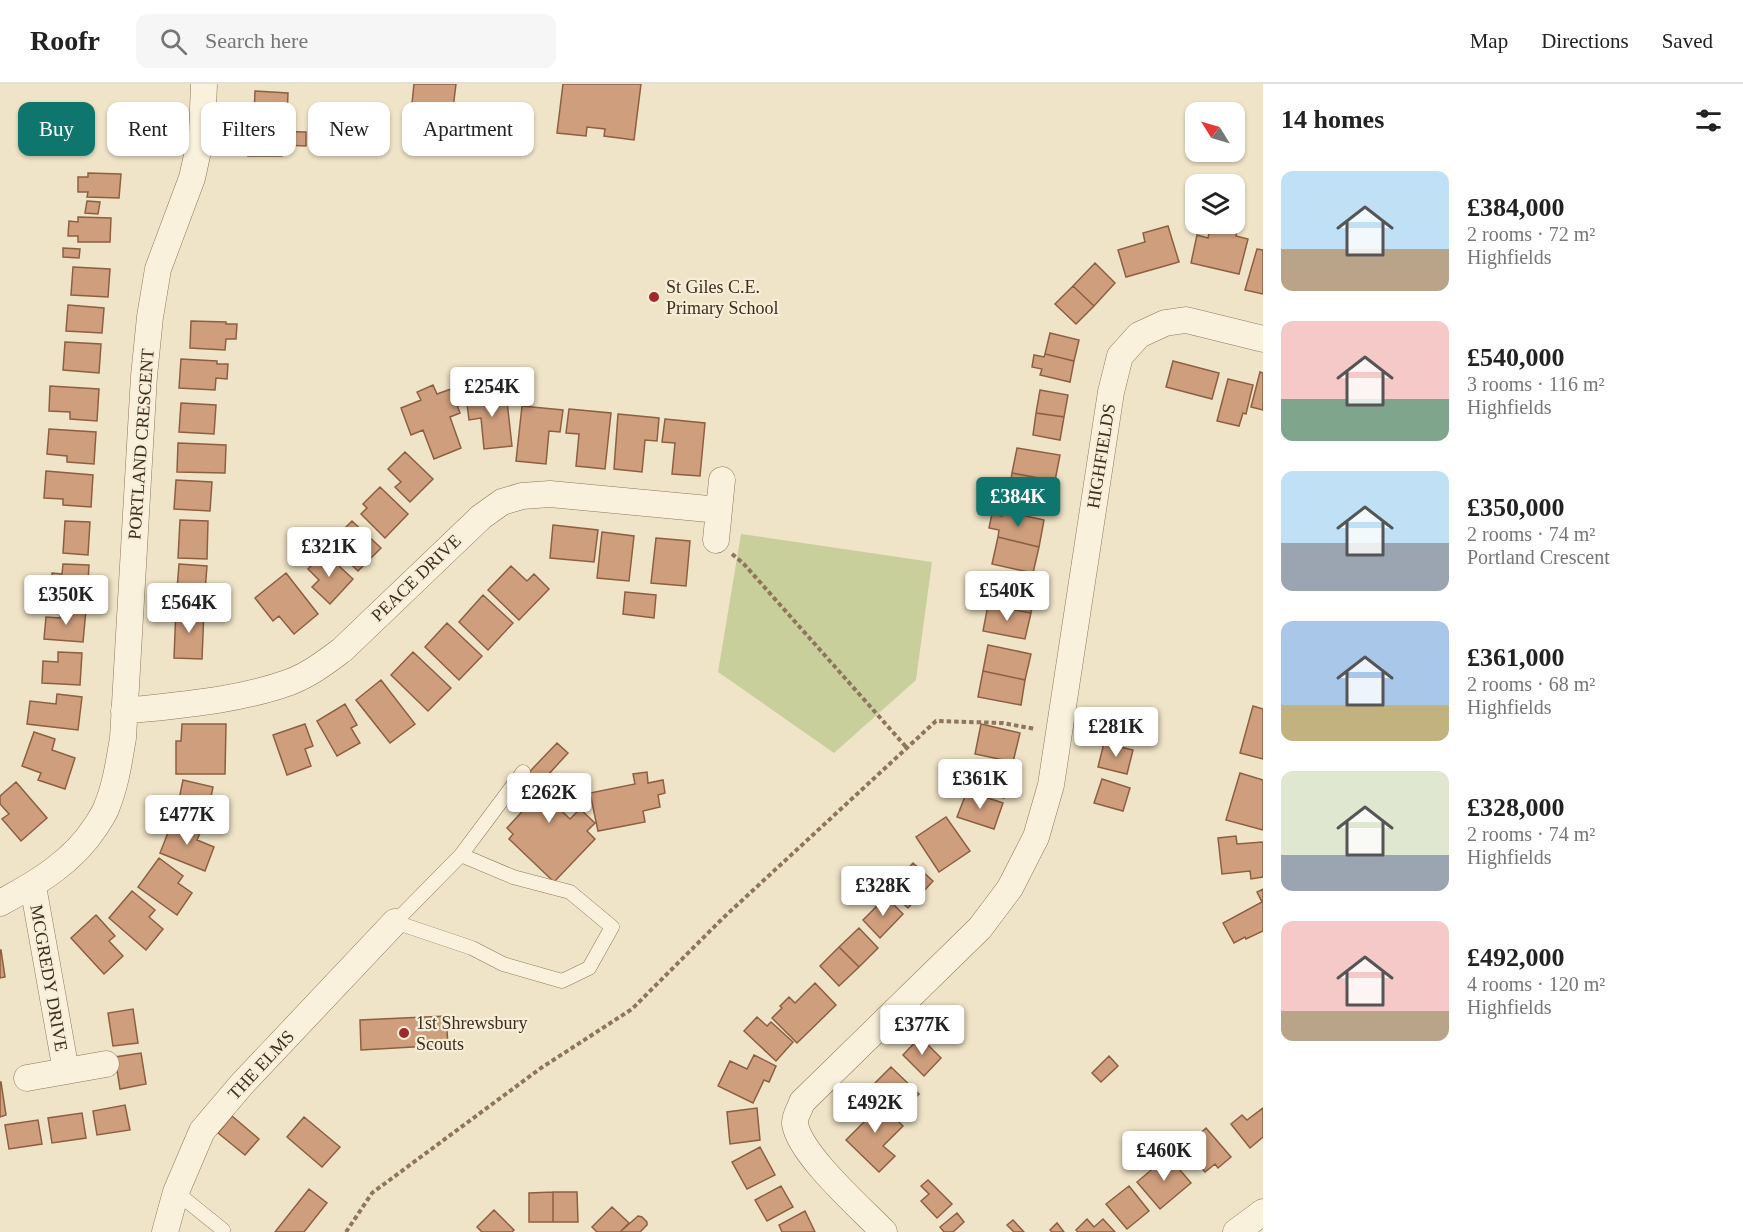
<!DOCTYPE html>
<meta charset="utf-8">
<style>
:root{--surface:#fff;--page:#f6f6f6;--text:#222;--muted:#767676;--line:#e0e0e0;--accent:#0f766e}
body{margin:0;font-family:"Times New Roman",serif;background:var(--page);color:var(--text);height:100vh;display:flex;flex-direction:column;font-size:22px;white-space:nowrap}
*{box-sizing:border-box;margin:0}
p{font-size:20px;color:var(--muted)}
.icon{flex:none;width:33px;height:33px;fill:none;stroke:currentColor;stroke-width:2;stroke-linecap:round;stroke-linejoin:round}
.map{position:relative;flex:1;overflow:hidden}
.side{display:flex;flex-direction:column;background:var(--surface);width:480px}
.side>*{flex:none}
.banner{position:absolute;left:18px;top:18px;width:570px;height:54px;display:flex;gap:12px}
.needle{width:39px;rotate:307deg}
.buttons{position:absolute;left:1185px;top:18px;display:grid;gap:12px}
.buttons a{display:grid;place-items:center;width:60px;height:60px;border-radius:12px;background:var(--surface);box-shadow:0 2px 4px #0004;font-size:30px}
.price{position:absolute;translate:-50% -51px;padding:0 14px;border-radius:6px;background:#fff;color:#222;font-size:20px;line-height:39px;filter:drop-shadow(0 2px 3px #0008)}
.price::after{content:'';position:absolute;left:50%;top:36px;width:18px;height:14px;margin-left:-9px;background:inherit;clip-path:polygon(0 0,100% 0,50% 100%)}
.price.selected{background:var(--accent);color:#fff}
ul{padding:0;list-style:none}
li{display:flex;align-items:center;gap:18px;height:150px;padding:0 18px}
li span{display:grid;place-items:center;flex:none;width:168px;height:120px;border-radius:12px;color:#555}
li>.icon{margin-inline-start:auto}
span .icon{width:72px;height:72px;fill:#fffc;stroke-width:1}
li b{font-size:26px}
h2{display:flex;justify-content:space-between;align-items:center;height:72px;padding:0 18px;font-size:26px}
.tag{padding:0 21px;border-radius:12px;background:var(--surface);box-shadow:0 2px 4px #0004;font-size:21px;line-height:54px}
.tag.selected{background:var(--accent);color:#fff}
header{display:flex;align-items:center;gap:36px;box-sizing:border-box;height:84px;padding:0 30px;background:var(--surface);border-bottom:2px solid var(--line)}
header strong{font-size:28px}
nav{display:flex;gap:33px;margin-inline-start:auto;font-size:21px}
.search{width:420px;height:54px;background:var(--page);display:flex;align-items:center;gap:15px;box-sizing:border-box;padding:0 21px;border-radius:12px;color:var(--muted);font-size:22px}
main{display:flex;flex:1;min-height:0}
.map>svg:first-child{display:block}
.green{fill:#c9cf9b}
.building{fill:#cf9f7d;stroke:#8d5f41;stroke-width:1.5}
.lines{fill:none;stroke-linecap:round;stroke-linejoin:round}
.lane-casing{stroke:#8d765c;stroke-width:15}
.street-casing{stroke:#8d765c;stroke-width:27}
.path{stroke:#8d765c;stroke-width:4;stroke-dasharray:4.5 3;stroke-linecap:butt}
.lane{stroke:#faf1dc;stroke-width:14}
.street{stroke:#faf1dc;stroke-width:26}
.poi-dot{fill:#9e2a2b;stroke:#f7eed8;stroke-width:2}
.labels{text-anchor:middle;stroke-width:4.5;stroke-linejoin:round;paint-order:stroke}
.poi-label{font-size:18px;fill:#3d2e20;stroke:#f7eed8;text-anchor:start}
.street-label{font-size:18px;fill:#3d2e20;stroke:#f7eed8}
</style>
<header>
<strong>Roofr</strong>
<div class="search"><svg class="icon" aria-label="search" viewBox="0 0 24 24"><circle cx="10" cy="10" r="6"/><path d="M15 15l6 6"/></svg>Search here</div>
<nav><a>Map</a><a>Directions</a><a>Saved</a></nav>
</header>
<main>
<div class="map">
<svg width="1263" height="1148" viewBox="0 0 1263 1148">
<rect width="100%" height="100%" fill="#f0e4c8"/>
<path class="green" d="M741,450L932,478L916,596L834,669L718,588Z"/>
<path class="building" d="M414,0H456L452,33L411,29Z
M563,0H641L634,56L604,52L605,45L587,43L586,52L557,49Z
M255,7L288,9L287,33L254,32Z
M249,47L306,48V62L282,61V72H248Z
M88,89L121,90L119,114L87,113L88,108H78V93H88Z
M87,117L100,118L98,130L85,129Z
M78,133L111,134L110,158H78V152H68L69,137L78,138Z
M1226,140L1238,143L1236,152L1248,155L1239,190L1191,179L1197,151L1208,154L1211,141L1225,144Z
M1168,142L1179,178L1126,193L1118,166L1145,158L1143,149Z
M63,164L80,165L79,174L63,173Z
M1257,165L1263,166V210L1245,206Z
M1095,179L1115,199L1094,222L1073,202Z
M73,183L110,185L108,213L71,211Z
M1073,202L1094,222L1076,240L1055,220Z
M68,221L104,224L102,249L66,247Z
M191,237L226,238V240H237L236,255H226L225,266L190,264Z
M1050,249L1079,256L1074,277L1045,270Z
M65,258L101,260L99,289L63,286Z
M1045,270L1074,277L1070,298L1040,291L1042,285L1032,283L1034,271L1044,273Z
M181,275L217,277V280H228L227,295L216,294L215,306L179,304Z
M1173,277L1219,289L1212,315L1166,303Z
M1260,288L1263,289V326L1251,323Z
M1228,295L1253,301L1246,330L1243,329L1239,342L1217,337Z
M433,301L437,310L451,305L460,329L450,333L461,364L434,375L423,346L411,351L401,324L421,316L417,308Z
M50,302L99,305L97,337L70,335V328L49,327Z
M1040,306L1068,311L1064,333L1036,329Z
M506,308L512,362L484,365L481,334L469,336L466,312Z
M181,319L216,321L214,350L179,348Z
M522,322L563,326L560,348L549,347L546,380L516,377Z
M569,325L611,329L605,385L576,382L579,350L566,349Z
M1036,329L1064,333L1060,356L1033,351Z
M618,330L659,334L657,357L645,356L642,388L614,385Z
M665,335L705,339L700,392L672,390L675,359L662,358Z
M49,345L96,348L94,380L67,378V372L47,370Z
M178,359L226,361L225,389L177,388Z
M1017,364L1060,371L1055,397L1012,389Z
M405,368L433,395L410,418L395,403L401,398L388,385Z
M46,387L93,391L91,423L63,421V415L44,414Z
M1012,389L1055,397L1051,422L1008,414Z
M176,396L212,398L210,427L174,425Z
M380,403L408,430L385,454L361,430L367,424L363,420Z
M1003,427L1044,436L1039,463L998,453L999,446L989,444L992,430L1002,432Z
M180,436L208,437L207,475L178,474Z
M65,437L90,438L88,471L63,469Z
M352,437L381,464L358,487L342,472L348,466L335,454Z
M553,441L598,446L594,478L550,474Z
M602,448L634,452L629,497L597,494Z
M998,453L1039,463L1033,489L992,480Z
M656,454L690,457L686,502L651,499Z
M324,468L353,495L330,520L312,503L319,496L308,485Z
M63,480L89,481L87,515L51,513L52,489L62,490Z
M179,480L207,482L204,520L176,518Z
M511,482L527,497L534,490L549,505L519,536L488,506Z
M286,489L318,530L294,550L279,532L273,537L255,514Z
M994,495L1036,504L1031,529L988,521Z
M625,508L656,511L654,534L623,530Z
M483,511L513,539L488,566L459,538Z
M988,521L1031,529L1025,555L983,547Z
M61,524L86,526L83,558L44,555L46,533L60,534Z
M176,524L204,526L202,575L174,574Z
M447,539L482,572L459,596L425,563Z
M988,561L1031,570L1025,596L983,587Z
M58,568L82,569L80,601L42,599L43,577L58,578Z
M413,568L451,604L428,627L391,591Z
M983,587L1025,596L1021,621L978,613Z
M381,596L415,640L390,659L356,616Z
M57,610L82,613L78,646L27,640L30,617L56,620Z
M345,620L357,641L351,644L360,659L337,672L317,637Z
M1253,622L1263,625V675L1240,669Z
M182,640H226L225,690H176V657H181Z
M305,640L313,662L305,665L311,682L287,691L273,651Z
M981,640L1020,649L1013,678L975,670Z
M34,648L55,655L52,666L75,674L65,705L38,696L41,689L22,682Z
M557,659L568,669L537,703L570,735L580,725L595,739L587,747L595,755L554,798L509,755L513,750L507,744L531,718L515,703Z
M1104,659L1133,666L1127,690L1098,683Z
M974,676L1011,685L1004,714L967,704Z
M647,688L648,699L663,696L665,709L658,711L660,723L643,727L645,738L598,747L590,709L635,700L633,690Z
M1240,689L1263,696V746L1226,736Z
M1102,695L1130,704L1123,727L1094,719Z
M183,696L213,703L211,713L228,716L223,740L176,730Z
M16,698L47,734L21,757L2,735L9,730L0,720V712Z
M967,707L1003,719L994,745L957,733Z
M946,733L970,767L939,788L916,753Z
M173,736L201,747L197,756L214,763L205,787L160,769Z
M1236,752L1237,760L1263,758V793L1251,795L1250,787L1222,790L1218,754Z
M159,774L183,792L178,799L192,809L177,831L138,803Z
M913,779L933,797L908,824L888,806Z
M1263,805V847L1246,855L1245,853L1234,859L1223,839L1262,818L1257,808Z
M132,807L155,826L149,833L163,845L146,866L109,834Z
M886,813L903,830L880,854L863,836Z
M96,831L115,852L109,857L123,872L104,890L71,854Z
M859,844L878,864L859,883L839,863Z
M839,863L859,883L839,902L820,882Z
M0,866H1L5,893L0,894Z
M815,899L836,921L797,959L772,934L782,924L780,922L789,913L795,919Z
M133,925L138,959L113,962L108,929Z
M446,932L448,961L361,966L360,936Z
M757,933L767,942L771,938L793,958L776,977L744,947Z
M920,953L941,974L924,992L903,971Z
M141,969L146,1000L120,1005L115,973Z
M754,971L776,982L769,998L764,996L753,1019L718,1002L730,977L747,985Z
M1109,972L1118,982L1101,998L1092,989Z
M891,983L919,1010L902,1027L874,1000Z
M0,998H1L6,1031L0,1033Z
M870,1010L903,1042L883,1062L895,1072L879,1088L846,1056L870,1032L858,1021Z
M125,1021L130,1046L97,1051L93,1027Z
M757,1024L760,1056L730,1060L727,1028Z
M1263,1024V1053L1250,1064L1231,1040L1242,1031L1247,1036Z
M82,1029L86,1054L52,1059L48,1034Z
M232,1032L259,1055L245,1071L218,1049Z
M304,1033L340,1063L322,1083L287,1053Z
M38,1036L42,1060L9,1065L5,1041Z
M1206,1044L1231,1073L1218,1084L1215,1080L1205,1088L1184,1064Z
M760,1063L775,1091L747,1105L732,1078Z
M1168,1072L1191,1099L1160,1125L1137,1098Z
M928,1096L952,1120L937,1134L921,1117L929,1110L921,1102Z
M781,1102L793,1123L767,1137L755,1116Z
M1129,1102L1149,1127L1127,1145L1106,1120Z
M309,1105L327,1119L304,1148H275Z
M553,1108V1138H529V1109Z
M553,1108H577L578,1138H553Z
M612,1123L629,1139L620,1148H597L592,1143Z
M494,1126L514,1146L512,1148H482L477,1143Z
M805,1127L815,1148H782L779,1141Z
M957,1129L964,1138L953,1148H944L940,1143Z
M638,1132L642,1133L647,1138V1141L640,1148H620Z
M1087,1135L1094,1143L1103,1135L1115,1148H1078L1076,1146Z
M1013,1136L1024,1148H1014L1007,1141Z
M1057,1139L1064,1148H1052L1050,1146Z"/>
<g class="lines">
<defs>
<path id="lane" d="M461,771L513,793L570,808L612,843L589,884L562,897L503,880L472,864L395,838L461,771L523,688
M176,1108L223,1146"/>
<path id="street" d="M716,456L722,396
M124,627C179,621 238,617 290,598C309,591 326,578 342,566L481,433L502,418L522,412L550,410L719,426
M33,802L66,987
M0,819C37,799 73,778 96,742C100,735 105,729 107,722C116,700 119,677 123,654L144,292L150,233L158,185L192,94L202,49L204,0
M27,994L106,980
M165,1148L176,1108L202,1047L242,1000L395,838
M884,1148C862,1125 800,1071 795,1040C794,1033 800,1025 802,1018L980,844L1010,804L1036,753L1051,701L1111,308L1120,272L1139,251L1165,239L1186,236L1263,255
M1236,1148L1263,1128"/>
</defs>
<use href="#lane" class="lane-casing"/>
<use href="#street" class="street-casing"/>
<path class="path" d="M732,470L743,479L907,664
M346,1148L372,1109L541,984L632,925L723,834L936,637L1002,639L1036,645"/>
<use href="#lane" class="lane"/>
<use href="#street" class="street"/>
</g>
<g class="poi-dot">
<circle cx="654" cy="213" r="6"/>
<circle cx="404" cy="949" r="6"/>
</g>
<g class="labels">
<g class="poi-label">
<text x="666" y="209">St Giles C.E.<tspan x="666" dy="21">Primary School</tspan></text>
<text x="416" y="945">1st Shrewsbury<tspan x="416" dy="21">Scouts</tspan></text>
</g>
<g class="street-label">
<text transform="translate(141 360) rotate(-86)" y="6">PORTLAND CRESCENT</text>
<text transform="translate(1101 372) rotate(-81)" y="6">HIGHFIELDS</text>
<text transform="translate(416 494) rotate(-44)" y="6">PEACE DRIVE</text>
<text transform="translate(49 894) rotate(80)" y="6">MCGREDY DRIVE</text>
<text transform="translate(261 981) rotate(-47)" y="6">THE ELMS</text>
</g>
</g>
</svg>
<div class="buttons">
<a><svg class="needle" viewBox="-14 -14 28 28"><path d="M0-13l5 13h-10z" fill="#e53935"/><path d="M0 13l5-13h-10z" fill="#767676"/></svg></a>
<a><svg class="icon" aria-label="layers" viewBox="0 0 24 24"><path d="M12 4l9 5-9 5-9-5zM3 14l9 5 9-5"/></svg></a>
</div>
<b class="price" style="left:492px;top:334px">£254K</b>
<b class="price selected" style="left:1018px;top:444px">£384K</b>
<b class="price" style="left:329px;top:494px">£321K</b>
<b class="price" style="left:1007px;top:538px">£540K</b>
<b class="price" style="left:66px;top:542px">£350K</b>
<b class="price" style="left:189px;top:550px">£564K</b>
<b class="price" style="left:1116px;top:674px">£281K</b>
<b class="price" style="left:980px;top:726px">£361K</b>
<b class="price" style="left:549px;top:740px">£262K</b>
<b class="price" style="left:187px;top:762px">£477K</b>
<b class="price" style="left:883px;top:833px">£328K</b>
<b class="price" style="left:922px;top:972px">£377K</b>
<b class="price" style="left:875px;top:1050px">£492K</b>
<b class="price" style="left:1164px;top:1098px">£460K</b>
<div class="banner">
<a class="tag selected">Buy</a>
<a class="tag">Rent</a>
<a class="tag">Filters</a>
<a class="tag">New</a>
<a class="tag">Apartment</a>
</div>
</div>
<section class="side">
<h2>14 homes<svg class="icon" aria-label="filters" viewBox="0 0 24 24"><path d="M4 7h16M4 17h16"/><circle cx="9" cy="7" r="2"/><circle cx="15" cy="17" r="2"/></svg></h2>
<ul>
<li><span style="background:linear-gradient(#bfe0f5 65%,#b9a48a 0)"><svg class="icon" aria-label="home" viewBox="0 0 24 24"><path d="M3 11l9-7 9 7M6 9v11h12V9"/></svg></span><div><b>£384,000</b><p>2 rooms · 72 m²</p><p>Highfields</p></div></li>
<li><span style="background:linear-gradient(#f6c9c9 65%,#7fa58c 0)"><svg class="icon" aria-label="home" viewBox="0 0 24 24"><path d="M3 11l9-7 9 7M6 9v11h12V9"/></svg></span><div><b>£540,000</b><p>3 rooms · 116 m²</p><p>Highfields</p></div></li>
<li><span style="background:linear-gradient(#bfe0f5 60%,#9aa5b1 0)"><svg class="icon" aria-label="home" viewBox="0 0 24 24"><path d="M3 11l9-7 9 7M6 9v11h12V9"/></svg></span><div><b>£350,000</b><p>2 rooms · 74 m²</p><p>Portland Crescent</p></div></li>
<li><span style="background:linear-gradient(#a9c7e8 70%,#c2b280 0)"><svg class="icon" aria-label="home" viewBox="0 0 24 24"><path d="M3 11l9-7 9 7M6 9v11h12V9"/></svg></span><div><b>£361,000</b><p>2 rooms · 68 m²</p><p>Highfields</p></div></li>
<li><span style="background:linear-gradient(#dfe7d0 70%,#9aa5b1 0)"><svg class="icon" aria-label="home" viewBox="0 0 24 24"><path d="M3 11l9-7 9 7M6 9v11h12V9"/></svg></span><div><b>£328,000</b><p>2 rooms · 74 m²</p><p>Highfields</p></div></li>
<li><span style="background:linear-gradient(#f6c9c9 75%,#b9a48a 0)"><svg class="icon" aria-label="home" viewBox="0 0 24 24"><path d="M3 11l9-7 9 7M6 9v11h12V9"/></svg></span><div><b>£492,000</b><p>4 rooms · 120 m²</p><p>Highfields</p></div></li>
</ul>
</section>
</main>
